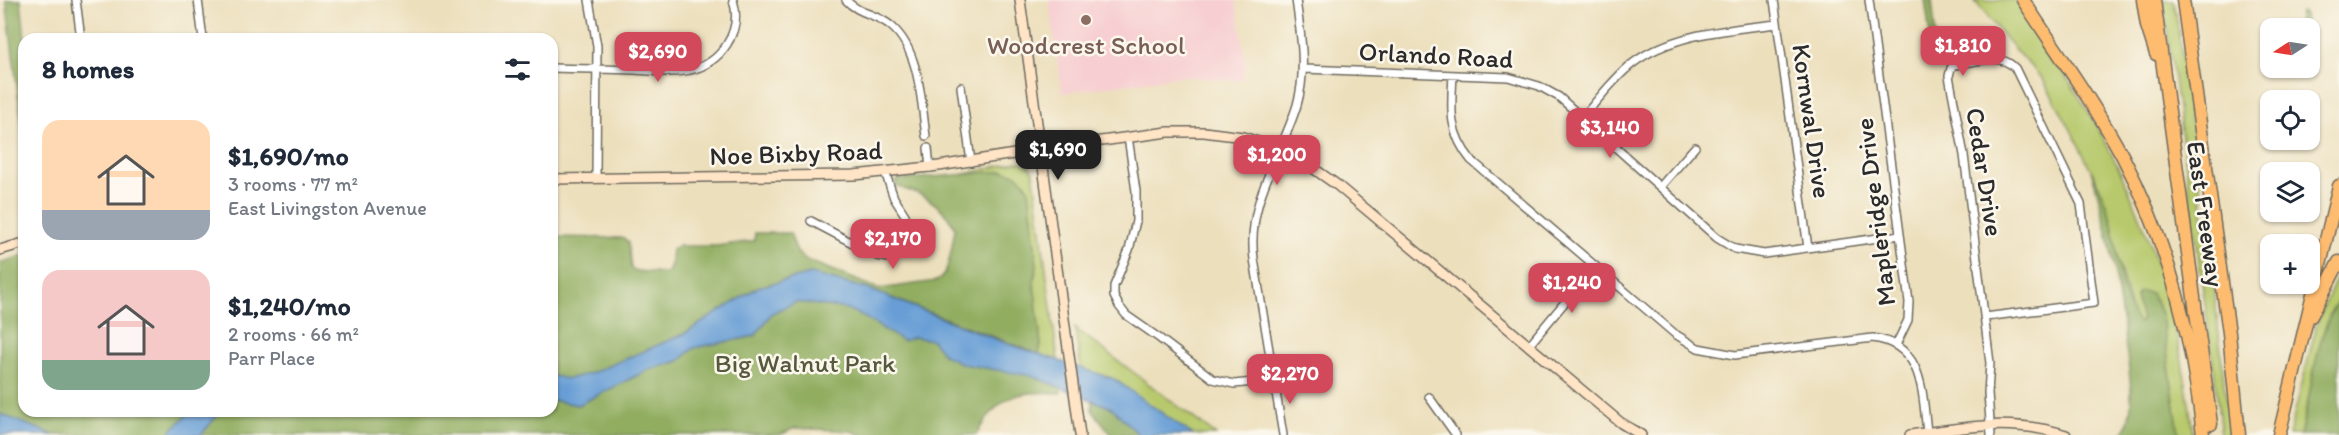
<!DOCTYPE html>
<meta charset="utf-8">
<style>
:root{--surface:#fff;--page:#f2f2f3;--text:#1f2937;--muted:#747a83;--accent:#d1495b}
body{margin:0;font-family:Itim,sans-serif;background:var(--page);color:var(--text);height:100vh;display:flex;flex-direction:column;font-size:22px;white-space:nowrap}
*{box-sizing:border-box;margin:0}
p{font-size:20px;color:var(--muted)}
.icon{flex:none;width:33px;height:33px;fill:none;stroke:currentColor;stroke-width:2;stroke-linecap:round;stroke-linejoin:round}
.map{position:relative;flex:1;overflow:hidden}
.panel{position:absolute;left:18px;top:33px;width:540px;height:384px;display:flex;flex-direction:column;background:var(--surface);border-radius:18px;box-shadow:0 2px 4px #0004}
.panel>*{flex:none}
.needle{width:39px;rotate:258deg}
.tools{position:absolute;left:2260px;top:18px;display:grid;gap:12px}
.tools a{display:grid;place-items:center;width:60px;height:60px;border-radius:12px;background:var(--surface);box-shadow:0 2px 4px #0004;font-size:30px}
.price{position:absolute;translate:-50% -51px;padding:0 14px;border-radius:12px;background:var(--accent);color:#fff;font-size:20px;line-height:39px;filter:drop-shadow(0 2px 3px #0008)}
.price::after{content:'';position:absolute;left:50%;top:36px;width:18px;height:14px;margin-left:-9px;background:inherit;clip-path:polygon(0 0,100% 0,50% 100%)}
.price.current{background:#222;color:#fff}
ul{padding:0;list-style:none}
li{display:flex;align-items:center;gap:18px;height:150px;padding:0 24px}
li span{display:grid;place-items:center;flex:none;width:168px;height:120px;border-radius:18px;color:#555}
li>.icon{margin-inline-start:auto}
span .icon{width:72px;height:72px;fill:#fffc;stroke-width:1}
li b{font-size:26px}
h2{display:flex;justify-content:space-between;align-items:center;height:72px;padding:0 24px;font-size:26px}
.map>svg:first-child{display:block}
.built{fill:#f7cfd2}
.green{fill:#b7c96c;stroke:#717a4c;stroke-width:1.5}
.forest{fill:#91ad60;stroke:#5e6c46;stroke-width:1.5}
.water{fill:#679ed5;stroke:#496480;stroke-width:1.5}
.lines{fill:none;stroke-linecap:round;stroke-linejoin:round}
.street-casing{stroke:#6f6a5e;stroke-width:10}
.secondary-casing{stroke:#6f6a5e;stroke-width:12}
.highway-casing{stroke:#6f6a5e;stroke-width:15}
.street{stroke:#fff;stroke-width:7}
.secondary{stroke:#ffe4c6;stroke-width:9}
.highway{stroke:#febc70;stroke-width:12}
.education-dot{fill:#8d6e63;stroke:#fbf7ec;stroke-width:2}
.labels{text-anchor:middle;stroke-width:5;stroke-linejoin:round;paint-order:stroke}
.education-label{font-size:26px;fill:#785e54;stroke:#fbf7ec}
.street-label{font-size:26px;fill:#2b2b2b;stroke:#fbf7ec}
.park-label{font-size:26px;fill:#555a3e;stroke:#fbf7ec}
</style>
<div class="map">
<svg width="2339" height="435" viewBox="0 0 2339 435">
<rect width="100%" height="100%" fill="#fbf7ec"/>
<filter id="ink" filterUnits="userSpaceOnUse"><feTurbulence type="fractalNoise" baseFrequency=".0167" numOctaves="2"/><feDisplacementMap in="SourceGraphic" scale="12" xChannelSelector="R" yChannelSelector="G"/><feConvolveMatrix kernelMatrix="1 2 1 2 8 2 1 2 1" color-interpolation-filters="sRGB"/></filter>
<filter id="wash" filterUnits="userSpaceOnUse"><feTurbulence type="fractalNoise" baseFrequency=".008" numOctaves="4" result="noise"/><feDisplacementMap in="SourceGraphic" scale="24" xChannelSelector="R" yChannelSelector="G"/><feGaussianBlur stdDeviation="1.35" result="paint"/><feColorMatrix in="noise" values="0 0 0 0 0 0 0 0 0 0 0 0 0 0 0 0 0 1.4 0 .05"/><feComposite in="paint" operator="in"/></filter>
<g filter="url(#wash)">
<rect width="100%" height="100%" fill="#ecdfbc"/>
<path class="built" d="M1049,0H1236L1246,65L1241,81L1181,76L1062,93Z"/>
<path class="green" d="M1974,0H2015C2048,50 2083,98 2110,151C2156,239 2182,337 2193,435H2179L2162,317L2156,300L2136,296L2142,320L2139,323L2132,316L2100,188L2069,126L2042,78L2015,50Z
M2163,0H2174L2214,291L2230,435H2221L2213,362Z
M1016,162C1025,162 1029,163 1033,171L1058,361L1039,354L1041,345L1033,281L1037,266L1029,191L1024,180L1004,171L960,175Z
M2339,272V299L2331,311L2323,334L2300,435H2289L2318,320Z
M1075,328L1216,435H1193L1114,379L1081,368Z"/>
<path class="forest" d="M6,0H21L25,39L24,141Z
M1925,0H1932L1937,49L1932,50Z
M2300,12L2304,13L2307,28H2297Z
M1004,171C1018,173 1023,178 1029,191L1037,266L1034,281L1041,345L1039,354L868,289L811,274L758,287L684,334L592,373L568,379L552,376V237L624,238L628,242L631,268L634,271L667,273L670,269L672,250L677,246H716L754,241L755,233H790L797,252L804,259L879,289L936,281C950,277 952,242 955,229C949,213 932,200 917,193C909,190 901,190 895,184L897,180Z
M2091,171C2099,187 2107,203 2111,219C2118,247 2119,303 2139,323L2142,320L2136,296L2139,292L2151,293L2162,317L2179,435H2123C2127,425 2131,415 2131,404C2132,381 2127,358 2124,335C2117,280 2108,224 2091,171Z
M24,255V411H191L167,435H54L0,414V263Z
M2339,299V435H2300C2313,391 2314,338 2339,299Z
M796,302C811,304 828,304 843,308C874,317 900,335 932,340L944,355L1032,376L1061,388V393C1014,391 1001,394 976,435H862L851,431L795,428L780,435H201L221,411H552V400L578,405L648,370L679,361L694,348L755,336L772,313Z
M1093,400L1112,408L1139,435H1112L1092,410Z"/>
<path class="water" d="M811,274L868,289L1003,342L1114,379L1193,435H1139L1112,408L1032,376L963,364L944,355L932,340L914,337L903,341L857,313L841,308L796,302L772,313L755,336L694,348L679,361L648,370L578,405L552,400V376L568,379L592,373L684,334L758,287Z
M191,411H221L201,435H167Z
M0,414L54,435H0Z"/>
</g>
<g filter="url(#ink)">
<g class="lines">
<defs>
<path id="street" d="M76,0L81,39
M198,0L203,39
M589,0L597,46L596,178
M846,0C858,14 878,14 891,26C920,50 921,101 926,136
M1774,0L1808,248
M1869,0L1909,302L1908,320L1896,345
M552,68C580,69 607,69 635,70C653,71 673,74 690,70C721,64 743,31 733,0
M1304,69L1508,77L1539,86L1559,97L1717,238L1735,249L1764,254L1900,235
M1453,75C1451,109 1448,132 1471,160L1675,334L1698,348L1735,355L1873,338C1924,345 1922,392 1927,432
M961,87L971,162
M1582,118C1598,100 1613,79 1632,64C1672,33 1729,30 1777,24
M1128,137L1136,191V221L1129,250L1114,286V296L1119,306L1126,315L1159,338L1213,379L1234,384L1273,380
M928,148L930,168
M1660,187L1695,147
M811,221L877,256L890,258L899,254L908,227L905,215L894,198L885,172
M1985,317L2094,303L2081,204L2015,68C2001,52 1974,62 1955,65L1951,68L1949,76L1964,155L1990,363L1988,393L1991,435
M1530,344L1595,266
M1429,397L1456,435
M1283,435L1254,259C1246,202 1281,157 1297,105C1307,70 1301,36 1296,0"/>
<path id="secondary" d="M1020,0L1080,435
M552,179L854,175L939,166L1064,146L1168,132H1204L1243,137L1279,149L1310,166L1337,185L1621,423L1641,435
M0,250L24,243
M1910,435C1965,427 2011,418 2066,435"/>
<path id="highway" d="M2023,0C2057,52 2094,103 2123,157C2168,243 2193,339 2203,435
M2143,0L2147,26L2156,54
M2154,0L2211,424
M2183,0L2229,333L2239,435
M2311,316L2339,262
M2279,435L2339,186"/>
</defs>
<use href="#street" class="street-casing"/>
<use href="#secondary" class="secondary-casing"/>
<use href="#highway" class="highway-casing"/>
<use href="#street" class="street"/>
<use href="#secondary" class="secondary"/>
<use href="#highway" class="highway"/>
</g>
</g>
<circle class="education-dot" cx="1086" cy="20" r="6"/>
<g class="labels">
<g class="education-label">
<text x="1086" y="54">Woodcrest School</text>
</g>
<g class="street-label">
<text transform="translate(1436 55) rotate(3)" y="9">Orlando Road</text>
<text transform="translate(1812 121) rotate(82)" y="9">Kornwal Drive</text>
<text transform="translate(796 153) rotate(-2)" y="9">Noe Bixby Road</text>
<text transform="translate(1985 172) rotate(81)" y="9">Cedar Drive</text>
<text transform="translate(1875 212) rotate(-97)" y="9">Mapleridge Drive</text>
<text transform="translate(2206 214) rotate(82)" y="9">East Freeway</text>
</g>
<g class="park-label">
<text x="805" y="372">Big Walnut Park</text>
</g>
</g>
</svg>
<div class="tools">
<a><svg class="needle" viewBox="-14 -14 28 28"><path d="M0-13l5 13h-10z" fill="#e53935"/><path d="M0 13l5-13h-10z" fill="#747a83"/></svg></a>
<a><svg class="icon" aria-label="locate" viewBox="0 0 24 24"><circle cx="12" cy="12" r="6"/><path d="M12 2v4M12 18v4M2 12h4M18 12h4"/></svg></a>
<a><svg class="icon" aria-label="layers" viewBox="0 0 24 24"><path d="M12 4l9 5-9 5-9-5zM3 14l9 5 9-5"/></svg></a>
<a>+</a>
</div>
<b class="price" style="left:1963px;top:77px">$1,810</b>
<b class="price" style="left:658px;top:83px">$2,690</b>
<b class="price" style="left:1610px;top:159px">$3,140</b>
<b class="price current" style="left:1058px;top:181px">$1,690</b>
<b class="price" style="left:1277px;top:186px">$1,200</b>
<b class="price" style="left:893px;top:270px">$2,170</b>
<b class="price" style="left:1572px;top:314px">$1,240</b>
<b class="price" style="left:1290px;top:405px">$2,270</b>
<section class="panel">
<h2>8 homes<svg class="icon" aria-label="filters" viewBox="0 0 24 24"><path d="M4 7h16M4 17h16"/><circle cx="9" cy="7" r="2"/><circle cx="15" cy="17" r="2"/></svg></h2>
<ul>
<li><span style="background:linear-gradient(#ffd9b3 75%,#9aa5b1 0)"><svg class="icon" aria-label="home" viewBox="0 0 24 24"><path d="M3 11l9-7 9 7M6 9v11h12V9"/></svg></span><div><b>$1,690/mo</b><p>3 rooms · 77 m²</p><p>East Livingston Avenue</p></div></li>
<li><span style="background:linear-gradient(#f6c9c9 75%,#7fa58c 0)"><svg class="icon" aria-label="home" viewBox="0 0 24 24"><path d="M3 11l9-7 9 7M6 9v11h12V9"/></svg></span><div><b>$1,240/mo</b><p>2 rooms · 66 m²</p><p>Parr Place</p></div></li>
</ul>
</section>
</div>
